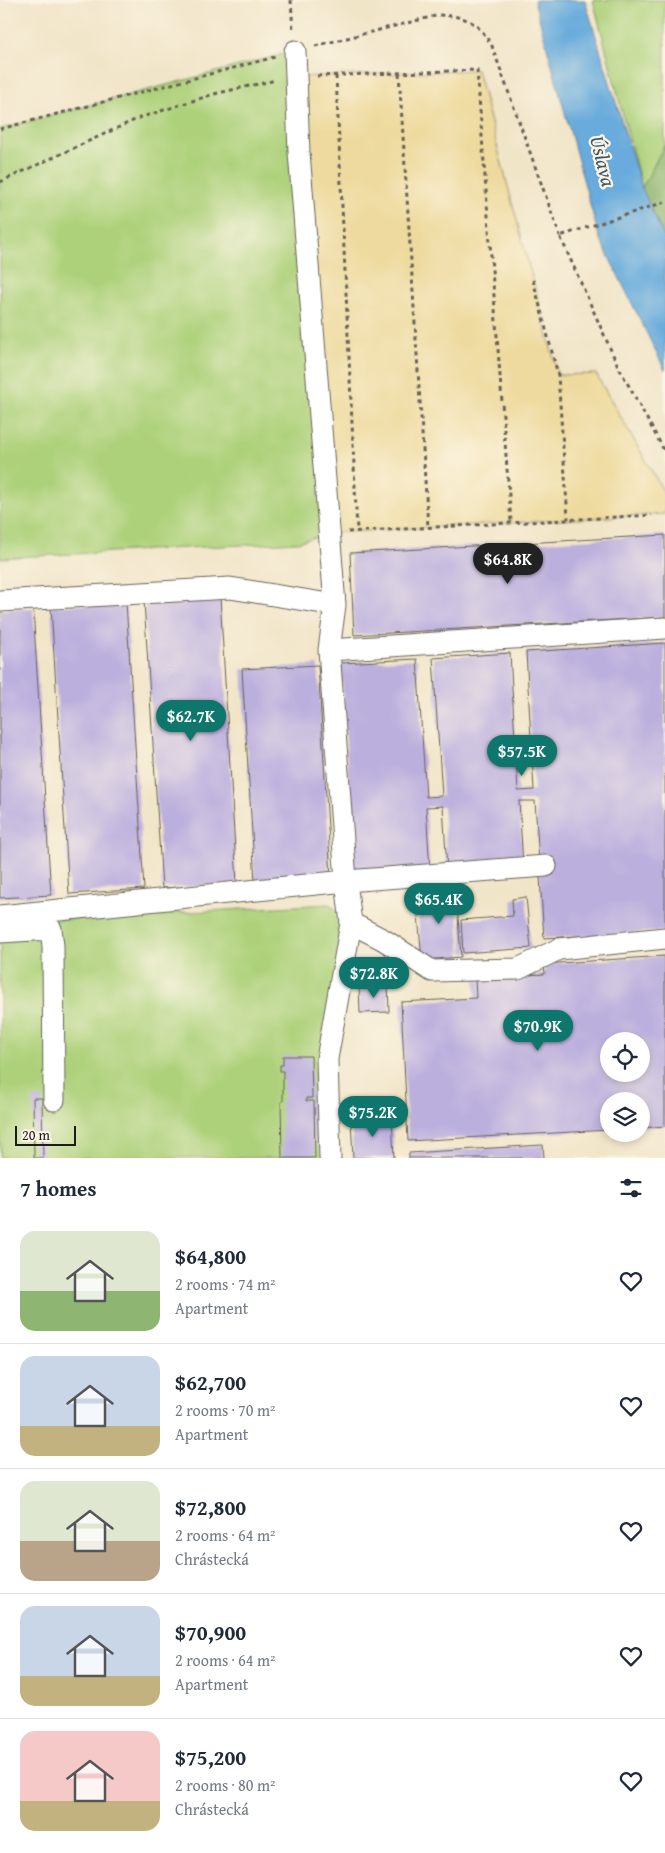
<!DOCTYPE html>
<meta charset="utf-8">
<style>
:root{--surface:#fff;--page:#f2f2f3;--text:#1f2937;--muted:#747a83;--line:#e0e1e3;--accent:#0f766e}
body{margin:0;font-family:"Gentium Book Plus",serif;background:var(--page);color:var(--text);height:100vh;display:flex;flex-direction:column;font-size:19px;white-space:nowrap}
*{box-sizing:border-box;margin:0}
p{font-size:16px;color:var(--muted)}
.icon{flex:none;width:28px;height:28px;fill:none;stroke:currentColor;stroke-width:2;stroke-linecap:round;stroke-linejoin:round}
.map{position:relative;height:1158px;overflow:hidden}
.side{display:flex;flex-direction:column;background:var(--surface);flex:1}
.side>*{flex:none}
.fabs{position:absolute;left:600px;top:1032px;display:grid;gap:10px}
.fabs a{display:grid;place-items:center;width:50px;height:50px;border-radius:50%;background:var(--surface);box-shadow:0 2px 8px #0003;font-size:25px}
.scale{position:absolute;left:15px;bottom:12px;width:61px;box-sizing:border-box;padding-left:5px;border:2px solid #1c1c1c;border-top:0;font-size:14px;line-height:18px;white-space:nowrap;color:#1c1c1c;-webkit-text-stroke:4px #fcf5e5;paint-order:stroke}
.price{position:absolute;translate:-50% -42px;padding:0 11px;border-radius:18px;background:var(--accent);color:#fff;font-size:16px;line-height:32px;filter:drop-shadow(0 1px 2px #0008)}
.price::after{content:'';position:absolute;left:50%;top:30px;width:15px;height:11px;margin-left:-8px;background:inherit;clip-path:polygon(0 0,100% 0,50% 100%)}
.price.on{background:#222;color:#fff}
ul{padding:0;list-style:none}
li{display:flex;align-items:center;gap:15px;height:125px;padding:0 20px}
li+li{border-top:1px solid var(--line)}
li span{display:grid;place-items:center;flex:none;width:140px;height:100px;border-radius:15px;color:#555}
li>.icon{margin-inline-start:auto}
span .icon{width:60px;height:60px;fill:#fffc;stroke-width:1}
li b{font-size:21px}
h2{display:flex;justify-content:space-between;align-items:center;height:60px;padding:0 20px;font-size:21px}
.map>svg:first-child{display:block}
.green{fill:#add17a;stroke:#64764b}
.forest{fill:#8ab36a;stroke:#536843}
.sand{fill:#eeda9e;stroke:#857b5d}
.water{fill:#68abdc;stroke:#42647c}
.building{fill:#bbafde;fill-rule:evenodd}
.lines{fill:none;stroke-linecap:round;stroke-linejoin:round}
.minor-casing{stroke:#676258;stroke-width:23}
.path{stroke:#676258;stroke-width:3;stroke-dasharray:4 4;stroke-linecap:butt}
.minor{stroke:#fff;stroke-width:21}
.labels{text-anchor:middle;stroke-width:4.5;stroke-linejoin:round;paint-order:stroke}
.water-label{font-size:20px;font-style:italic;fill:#3a5569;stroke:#fcf5e5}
</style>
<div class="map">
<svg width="665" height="1158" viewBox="0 0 665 1158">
<rect width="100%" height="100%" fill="#fcf5e5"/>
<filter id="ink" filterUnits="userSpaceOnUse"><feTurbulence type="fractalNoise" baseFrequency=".02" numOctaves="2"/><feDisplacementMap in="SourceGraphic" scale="10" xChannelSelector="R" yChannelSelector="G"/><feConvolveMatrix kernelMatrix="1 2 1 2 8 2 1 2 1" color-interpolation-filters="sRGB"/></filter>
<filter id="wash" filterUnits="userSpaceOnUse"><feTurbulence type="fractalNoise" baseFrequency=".0096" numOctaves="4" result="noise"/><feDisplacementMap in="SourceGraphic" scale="20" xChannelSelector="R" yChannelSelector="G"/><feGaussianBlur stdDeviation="1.12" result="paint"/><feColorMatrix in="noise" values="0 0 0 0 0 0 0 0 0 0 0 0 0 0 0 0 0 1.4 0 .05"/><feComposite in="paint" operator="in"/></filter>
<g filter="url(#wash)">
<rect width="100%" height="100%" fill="#f1e5c8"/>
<path class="green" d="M593,0H665V144L642,188Z
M295,51L330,533L298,542L0,558V129Z
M329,904L351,923L327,1059L330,1158H0V923Z"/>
<path class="forest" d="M665,144V239L642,188Z"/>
<path class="sand" d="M477,70L558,375L596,374L665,494V514L330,533L296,77Z"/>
<path class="water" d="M534,0H585L642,188L665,239V370L599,237Z"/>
<g id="blocks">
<path class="building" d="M665,535V617L354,635L350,553Z
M220,597L237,884L162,888L144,601Z
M126,602L144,889L69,894L51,607Z
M33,608L51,895L0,898V610Z
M665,643V931L544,938L535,801H519L523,865L447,870L443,806L426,807L430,871L354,876L341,663L417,659L426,797L442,796L433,658L510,653L518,791L534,790L526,652Z
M318,665L331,877L255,882L242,669Z
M456,890L461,957L422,960L416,893Z
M526,897L531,948L463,953L461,920L513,916L512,899Z
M665,956V1126L641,1128V1101H609V1130L408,1141L401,1002L476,998L475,978L545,974L544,964ZM609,1041H641V1074H609Z
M388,984L389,1012L360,1013L359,986Z
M283,1056H311L312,1098H306V1101H314L315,1158H282L281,1102L283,1101V1071H280V1065H283Z
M33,1098H42L43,1158H34Z
M392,1118L394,1158H353L351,1119Z
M543,1145L544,1158H409V1153Z"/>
</g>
</g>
<g filter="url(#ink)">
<use href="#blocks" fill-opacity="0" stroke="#676258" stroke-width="1"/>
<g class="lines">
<defs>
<path id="minor" d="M295,51L299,152L335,605L329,650L346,881L351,923L327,1059L330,1158
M0,601L230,588L335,605
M329,650L665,628
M0,916L346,881L546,866
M351,923L384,940L432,971L518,969L559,949L665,938
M0,932L51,929L53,946L54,1100"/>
</defs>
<use href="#minor" class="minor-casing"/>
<path class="path" d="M291,0L293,31
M315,46L439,15C467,16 478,22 492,46L560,236
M399,73L428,527
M317,76L477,70L511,522
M336,76L357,531
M0,129L275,57
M0,182L139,118L214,94L276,80
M665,202L560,236L618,366L665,452
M533,280L558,375L568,519
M348,532L652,515"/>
<use href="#minor" class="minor"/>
</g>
</g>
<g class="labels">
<g class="water-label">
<text transform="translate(603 161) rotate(76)" y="7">Úslava</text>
</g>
</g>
</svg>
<div class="fabs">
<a><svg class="icon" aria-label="locate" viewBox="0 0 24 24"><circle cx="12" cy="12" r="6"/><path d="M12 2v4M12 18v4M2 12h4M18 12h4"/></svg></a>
<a><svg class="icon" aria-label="layers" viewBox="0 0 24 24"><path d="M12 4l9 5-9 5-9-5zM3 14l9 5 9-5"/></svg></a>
</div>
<div class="scale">20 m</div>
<b class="price on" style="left:508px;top:585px">$64.8K</b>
<b class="price" style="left:191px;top:742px">$62.7K</b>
<b class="price" style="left:522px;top:777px">$57.5K</b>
<b class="price" style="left:439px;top:925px">$65.4K</b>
<b class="price" style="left:374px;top:999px">$72.8K</b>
<b class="price" style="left:538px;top:1052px">$70.9K</b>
<b class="price" style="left:373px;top:1138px">$75.2K</b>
</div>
<section class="side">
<h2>7 homes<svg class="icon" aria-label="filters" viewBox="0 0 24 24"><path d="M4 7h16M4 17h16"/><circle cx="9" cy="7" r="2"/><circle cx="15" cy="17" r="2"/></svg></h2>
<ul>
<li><span style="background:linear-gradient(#dfe7d0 60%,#8fb573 0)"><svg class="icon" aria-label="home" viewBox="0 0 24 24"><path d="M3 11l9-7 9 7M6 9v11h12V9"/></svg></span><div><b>$64,800</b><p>2 rooms · 74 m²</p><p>Apartment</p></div><svg class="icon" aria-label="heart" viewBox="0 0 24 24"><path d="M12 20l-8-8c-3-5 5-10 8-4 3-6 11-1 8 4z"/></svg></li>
<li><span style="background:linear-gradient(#c9d6e8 70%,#c2b280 0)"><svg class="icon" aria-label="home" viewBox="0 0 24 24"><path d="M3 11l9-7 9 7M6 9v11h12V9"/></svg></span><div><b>$62,700</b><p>2 rooms · 70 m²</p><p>Apartment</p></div><svg class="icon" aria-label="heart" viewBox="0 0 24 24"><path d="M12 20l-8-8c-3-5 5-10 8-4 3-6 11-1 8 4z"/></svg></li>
<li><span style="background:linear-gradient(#dfe7d0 60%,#b9a48a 0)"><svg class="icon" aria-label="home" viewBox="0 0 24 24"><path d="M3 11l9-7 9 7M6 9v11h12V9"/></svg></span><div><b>$72,800</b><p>2 rooms · 64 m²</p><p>Chrástecká</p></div><svg class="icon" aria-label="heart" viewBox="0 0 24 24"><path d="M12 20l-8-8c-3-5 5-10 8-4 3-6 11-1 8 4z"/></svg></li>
<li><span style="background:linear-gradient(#c9d6e8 70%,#c2b280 0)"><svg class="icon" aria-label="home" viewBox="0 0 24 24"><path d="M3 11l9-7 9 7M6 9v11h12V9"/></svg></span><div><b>$70,900</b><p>2 rooms · 64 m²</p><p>Apartment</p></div><svg class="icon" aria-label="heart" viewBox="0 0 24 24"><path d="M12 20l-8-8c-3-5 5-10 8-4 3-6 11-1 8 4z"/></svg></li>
<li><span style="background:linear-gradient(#f6c9c9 70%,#c2b280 0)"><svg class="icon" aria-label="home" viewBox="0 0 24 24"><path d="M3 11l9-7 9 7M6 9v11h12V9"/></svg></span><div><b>$75,200</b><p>2 rooms · 80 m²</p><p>Chrástecká</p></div><svg class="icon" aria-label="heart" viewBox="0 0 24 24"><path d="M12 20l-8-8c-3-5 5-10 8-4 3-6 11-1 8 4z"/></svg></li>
</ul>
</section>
